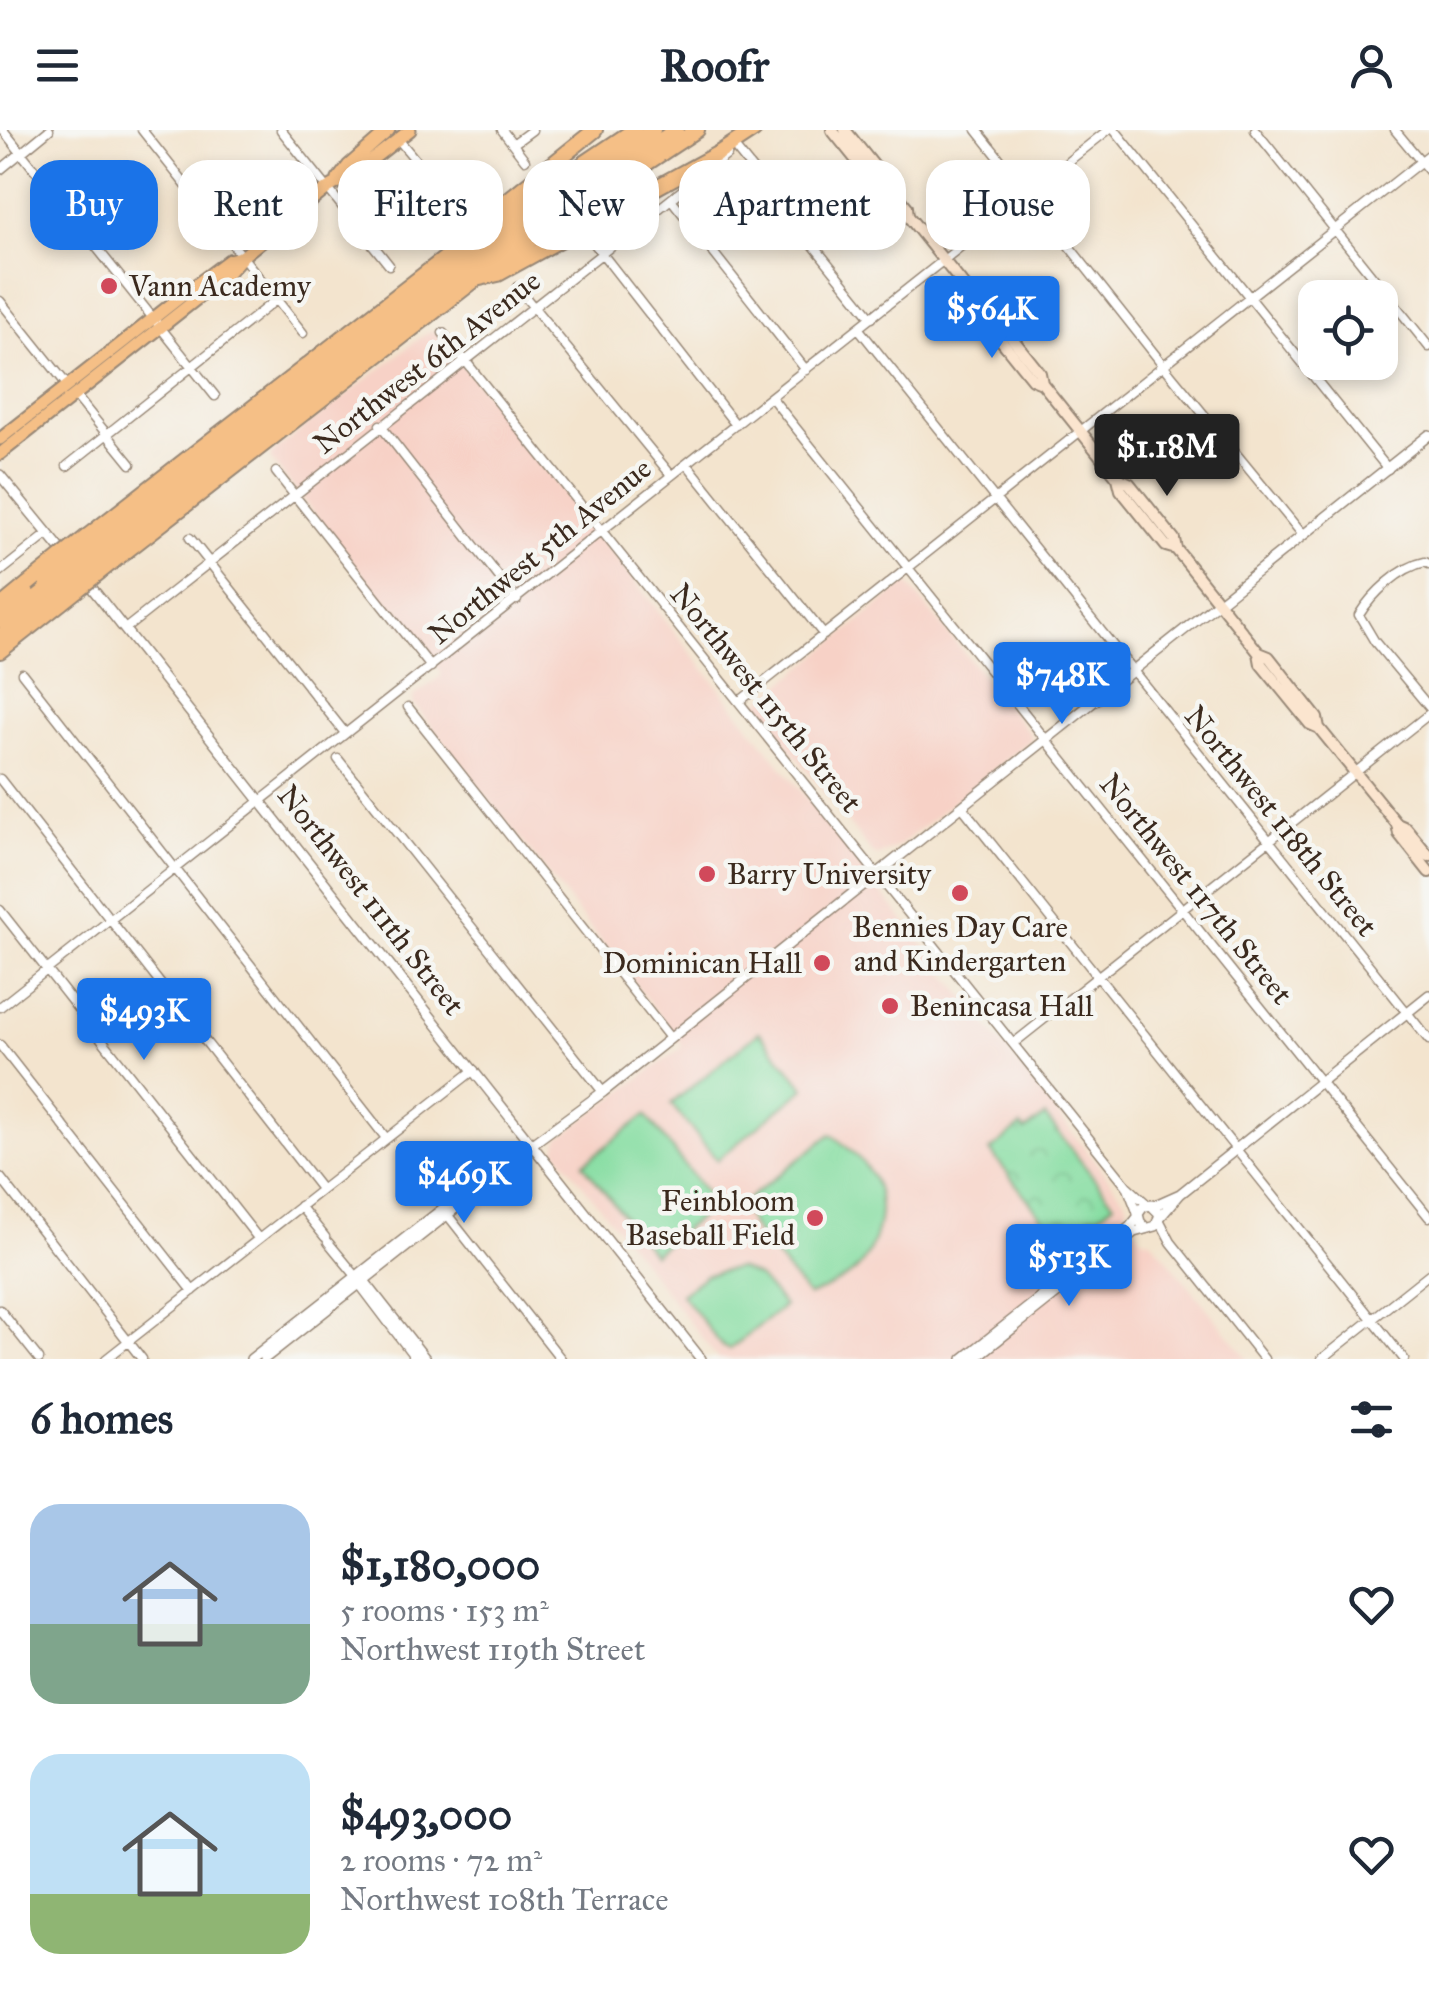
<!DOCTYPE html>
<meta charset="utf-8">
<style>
:root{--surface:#fff;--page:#f6f6f7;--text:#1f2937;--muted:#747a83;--accent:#1a73e8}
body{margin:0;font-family:"IM FELL Great Primer",serif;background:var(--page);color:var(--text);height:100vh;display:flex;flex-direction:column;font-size:38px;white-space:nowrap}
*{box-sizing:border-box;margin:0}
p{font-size:32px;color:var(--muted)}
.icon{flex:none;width:55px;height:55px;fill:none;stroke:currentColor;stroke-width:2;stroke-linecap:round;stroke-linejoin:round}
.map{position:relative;height:1229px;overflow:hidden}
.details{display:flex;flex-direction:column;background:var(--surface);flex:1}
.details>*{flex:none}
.guide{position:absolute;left:30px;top:30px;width:1370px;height:90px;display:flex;gap:20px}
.tools{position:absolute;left:1298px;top:150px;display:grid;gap:20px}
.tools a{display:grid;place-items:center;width:100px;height:100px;border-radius:20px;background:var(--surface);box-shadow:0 5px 15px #0003;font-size:50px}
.price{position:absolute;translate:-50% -85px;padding:0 22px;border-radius:10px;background:var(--accent);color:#fff;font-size:32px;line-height:65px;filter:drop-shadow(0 2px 5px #0008)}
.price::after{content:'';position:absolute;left:50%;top:60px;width:30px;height:22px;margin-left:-15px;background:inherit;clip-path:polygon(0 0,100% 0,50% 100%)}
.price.current{background:#222;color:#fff}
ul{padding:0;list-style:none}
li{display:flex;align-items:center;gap:30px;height:250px;padding:0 30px}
li span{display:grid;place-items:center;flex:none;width:280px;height:200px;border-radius:30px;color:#555}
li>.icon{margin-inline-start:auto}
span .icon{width:120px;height:120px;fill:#fffc;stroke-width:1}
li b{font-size:42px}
h2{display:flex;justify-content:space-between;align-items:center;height:120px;padding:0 30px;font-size:42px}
.tag{padding:0 35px;border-radius:30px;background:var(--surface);box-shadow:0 5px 15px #0003;font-size:35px;line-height:90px}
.tag.current{background:var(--accent);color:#fff}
header{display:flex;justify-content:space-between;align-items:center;height:130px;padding:0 30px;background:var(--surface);font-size:45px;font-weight:700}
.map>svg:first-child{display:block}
.built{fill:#f7d1c6}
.grass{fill:#85dda1;stroke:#608460;stroke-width:2.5}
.park{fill:url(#park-crowns);stroke:#608460;stroke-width:2.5}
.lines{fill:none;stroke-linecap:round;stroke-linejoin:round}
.minor-casing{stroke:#978776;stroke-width:11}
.tertiary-casing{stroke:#978776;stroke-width:12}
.secondary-casing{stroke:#978776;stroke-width:14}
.primary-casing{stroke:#978776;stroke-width:15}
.motorway-casing{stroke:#978776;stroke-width:18}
.minor{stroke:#fff;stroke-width:8}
.tertiary{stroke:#fff;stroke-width:9}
.secondary{stroke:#fbe5cf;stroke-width:10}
.primary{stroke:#f5bf86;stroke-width:11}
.motorway{stroke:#f5bf86;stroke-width:14}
.motorway-bridge-casing{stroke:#978776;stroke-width:18;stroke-linecap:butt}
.motorway-bridge{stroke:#f5bf86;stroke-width:14}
.poi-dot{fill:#d1495b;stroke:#f6f6f2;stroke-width:4}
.labels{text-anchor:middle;stroke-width:9;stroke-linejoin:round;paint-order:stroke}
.poi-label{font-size:30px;fill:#3b2a1e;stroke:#f6f6f2;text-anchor:start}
.street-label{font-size:30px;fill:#3b2a1e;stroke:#f6f6f2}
</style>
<header><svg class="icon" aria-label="menu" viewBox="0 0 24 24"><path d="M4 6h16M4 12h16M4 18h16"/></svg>Roofr<svg class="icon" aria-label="person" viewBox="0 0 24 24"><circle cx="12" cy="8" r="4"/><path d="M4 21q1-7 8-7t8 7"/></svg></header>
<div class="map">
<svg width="1429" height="1229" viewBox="0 0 1429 1229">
<defs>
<pattern id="park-crowns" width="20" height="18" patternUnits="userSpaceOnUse" patternTransform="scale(2.5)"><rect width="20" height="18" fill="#85dda1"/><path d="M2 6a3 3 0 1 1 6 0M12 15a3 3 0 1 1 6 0" fill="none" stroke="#74be8a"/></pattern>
</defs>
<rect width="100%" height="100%" fill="#f6f6f2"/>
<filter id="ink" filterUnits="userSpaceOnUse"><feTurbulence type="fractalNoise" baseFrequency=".01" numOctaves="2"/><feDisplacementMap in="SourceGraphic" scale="20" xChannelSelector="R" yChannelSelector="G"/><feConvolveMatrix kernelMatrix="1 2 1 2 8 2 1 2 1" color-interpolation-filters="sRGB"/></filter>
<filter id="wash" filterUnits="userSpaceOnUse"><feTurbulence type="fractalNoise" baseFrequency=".0048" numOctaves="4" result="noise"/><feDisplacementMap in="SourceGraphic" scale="40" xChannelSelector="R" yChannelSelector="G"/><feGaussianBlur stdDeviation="2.25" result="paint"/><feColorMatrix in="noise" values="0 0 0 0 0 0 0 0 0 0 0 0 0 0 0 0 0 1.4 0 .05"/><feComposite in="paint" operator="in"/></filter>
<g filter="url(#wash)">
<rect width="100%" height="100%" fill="#f3e4ce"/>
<path class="built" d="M429,201H436L1127,1072L1126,1087L1142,1108L1151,1109L1248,1229H718L556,1020L559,1008L680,919L682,914L413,573V567L441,546V541L270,329L272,323Z
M907,453L1030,604L1031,610L899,716L878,726L871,722L756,575Z"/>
<path class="grass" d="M759,902L805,958L717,1030L671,974Z
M646,985L715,1075L653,1124L583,1034Z
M831,1004C843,1014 857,1024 866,1037C888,1066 882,1104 862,1133C851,1149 825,1159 808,1166L754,1099L743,1079L744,1072Z
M738,1138L758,1147L784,1176L730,1219L723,1217L681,1164L706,1145Z"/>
<path class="park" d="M1045,986L1114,1073L1099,1085L1090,1086L1060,1110L990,1021L1021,996L1025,1001Z"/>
</g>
<g filter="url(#ink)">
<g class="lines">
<defs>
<path id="minor" d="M3,0L215,266
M142,0L303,203
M281,0L389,135
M502,0L525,30
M977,0L1164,236L1303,405
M1115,0L1388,339
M1255,0L1429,217
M1395,0L1429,41
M398,9L453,75
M513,14L532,0
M735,18L872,188
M0,40L49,0
M671,69L806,240
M590,108L736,295
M517,157L671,345
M0,171L68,256
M859,199L1429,910
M443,203L1127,1056L1148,1075
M75,265L131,334
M771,267L1429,1087
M380,295L517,470
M687,334L824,505
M67,336L277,169
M276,342L431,537
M190,408L345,603
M1429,434L1425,432C1400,437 1372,464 1359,485L1375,512L1429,577
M0,442L48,404
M125,499L727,25
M22,543L386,1008
M740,571L1429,25
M408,577L670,908
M338,629L603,962
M0,649L321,1059
M963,678L1404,1229
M0,780L258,1108
M0,877L1108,0
M1014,913L1429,584
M0,915L193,1161
M0,1047L142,1229
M1127,1056L1138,1084
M300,1076L325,1107
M446,1083L561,1229
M1160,1091L1171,1112L1264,1229
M328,1112L356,1146L364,1150L426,1229
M357,1151L416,1229
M0,1180L39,1229
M106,1229L474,940
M1322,1229L1429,1144"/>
<path id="tertiary" d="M0,345L68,428
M84,448L701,1229
M1153,1076L1180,1064
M1161,1086L1180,1064L1429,865
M251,1229L524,1015L532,1014L603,962L1429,305
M264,1229L528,1021L532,1014
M963,1229L1130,1097L1138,1087
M974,1229L1134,1102L1156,1096L1160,1084L1151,1075L1143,1077L1138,1084L1140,1092L1146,1098"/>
<path id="secondary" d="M832,0L899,83L908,86
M845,0L907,77L908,86L981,177L992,183L1040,243L1042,253L1118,348L1121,360L1166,416L1176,419
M981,177L984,189L1032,249L1042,253
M1118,348L1129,353L1174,409L1176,419L1259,523L1261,534L1310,594L1319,598
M1259,523L1269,527L1317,588L1319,598L1397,694L1406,698L1429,726
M1397,694L1399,704L1429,742"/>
<path id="primary" d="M338,49L348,36L389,0
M0,309L197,154L229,130L243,126
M0,324L222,149L243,126L328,58L355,43L410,0"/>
<path id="motorway" d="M479,93L595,0
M480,148L498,144L719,23L754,0
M89,405L458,118L634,0
M96,414L458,130L653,0
M104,424L467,140L676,0
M111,433L502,129L697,0
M0,477L28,454
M0,490L47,453
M0,506L55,463
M0,521L62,472"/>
</defs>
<use href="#minor" class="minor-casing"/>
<use href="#tertiary" class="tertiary-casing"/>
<use href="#secondary" class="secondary-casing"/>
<use href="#primary" class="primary-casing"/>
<use href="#motorway" class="motorway-casing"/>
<use href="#minor" class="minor"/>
<use href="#tertiary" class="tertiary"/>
<use href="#secondary" class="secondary"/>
<use href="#primary" class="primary"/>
<use href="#motorway" class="motorway"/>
<defs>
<path id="motorway-bridge" d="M47,453L96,414
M28,454L89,405
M55,463L104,424
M62,472L111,433"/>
</defs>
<use href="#motorway-bridge" class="motorway-bridge-casing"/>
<use href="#motorway-bridge" class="motorway-bridge"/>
</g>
</g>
<g class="poi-dot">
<circle cx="109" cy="156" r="10"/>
<circle cx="707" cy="744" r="10"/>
<circle cx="960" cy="763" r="10"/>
<circle cx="822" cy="833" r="10"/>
<circle cx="890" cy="876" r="10"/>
<circle cx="815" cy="1088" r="10"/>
</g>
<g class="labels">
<g class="poi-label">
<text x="129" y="166">Vann Academy</text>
<text x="727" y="754">Barry University</text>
<text x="960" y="807" text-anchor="middle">Bennies Day Care<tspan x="960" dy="34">and Kindergarten</tspan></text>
<text x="802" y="843" text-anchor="end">Dominican Hall</text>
<text x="910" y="886">Benincasa Hall</text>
<text x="795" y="1081" text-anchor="end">Feinbloom<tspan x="795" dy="34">Baseball Field</tspan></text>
</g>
<g class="street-label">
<text transform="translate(427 232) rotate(-38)" y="10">Northwest 6th Avenue</text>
<text transform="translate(540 421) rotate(-39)" y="10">Northwest 5th Avenue</text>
<text transform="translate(766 568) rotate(51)" y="10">Northwest 115th Street</text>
<text transform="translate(1281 691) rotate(51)" y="10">Northwest 118th Street</text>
<text transform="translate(1196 759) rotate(51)" y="10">Northwest 117th Street</text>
<text transform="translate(371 770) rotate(52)" y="10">Northwest 111th Street</text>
</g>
</g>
</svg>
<div class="tools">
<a><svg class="icon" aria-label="locate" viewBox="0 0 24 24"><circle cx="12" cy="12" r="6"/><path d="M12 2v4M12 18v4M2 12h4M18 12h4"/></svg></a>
</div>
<b class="price" style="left:992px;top:231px">$564K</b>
<b class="price current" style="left:1167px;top:369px">$1.18M</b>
<b class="price" style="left:1062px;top:597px">$748K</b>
<b class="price" style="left:144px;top:933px">$493K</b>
<b class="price" style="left:464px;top:1096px">$469K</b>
<b class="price" style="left:1069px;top:1179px">$513K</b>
<div class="guide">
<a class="tag current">Buy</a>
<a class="tag">Rent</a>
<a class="tag">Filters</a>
<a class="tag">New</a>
<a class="tag">Apartment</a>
<a class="tag">House</a>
</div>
</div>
<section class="details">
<h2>6 homes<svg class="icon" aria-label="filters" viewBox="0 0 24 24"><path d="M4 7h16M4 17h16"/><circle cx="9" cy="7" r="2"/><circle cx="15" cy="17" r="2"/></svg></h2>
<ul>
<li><span style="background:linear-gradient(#a9c7e8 60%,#7fa58c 0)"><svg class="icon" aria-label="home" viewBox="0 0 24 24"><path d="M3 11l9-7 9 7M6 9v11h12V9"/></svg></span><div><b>$1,180,000</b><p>5 rooms · 153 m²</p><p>Northwest 119th Street</p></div><svg class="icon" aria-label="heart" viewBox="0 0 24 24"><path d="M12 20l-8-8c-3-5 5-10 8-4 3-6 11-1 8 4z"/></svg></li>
<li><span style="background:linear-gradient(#bfe0f5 70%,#8fb573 0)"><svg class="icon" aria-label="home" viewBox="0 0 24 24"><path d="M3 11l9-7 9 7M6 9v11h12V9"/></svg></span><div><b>$493,000</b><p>2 rooms · 72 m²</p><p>Northwest 108th Terrace</p></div><svg class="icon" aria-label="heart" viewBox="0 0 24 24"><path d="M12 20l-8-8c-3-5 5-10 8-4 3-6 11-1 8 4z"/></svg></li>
</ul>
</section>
